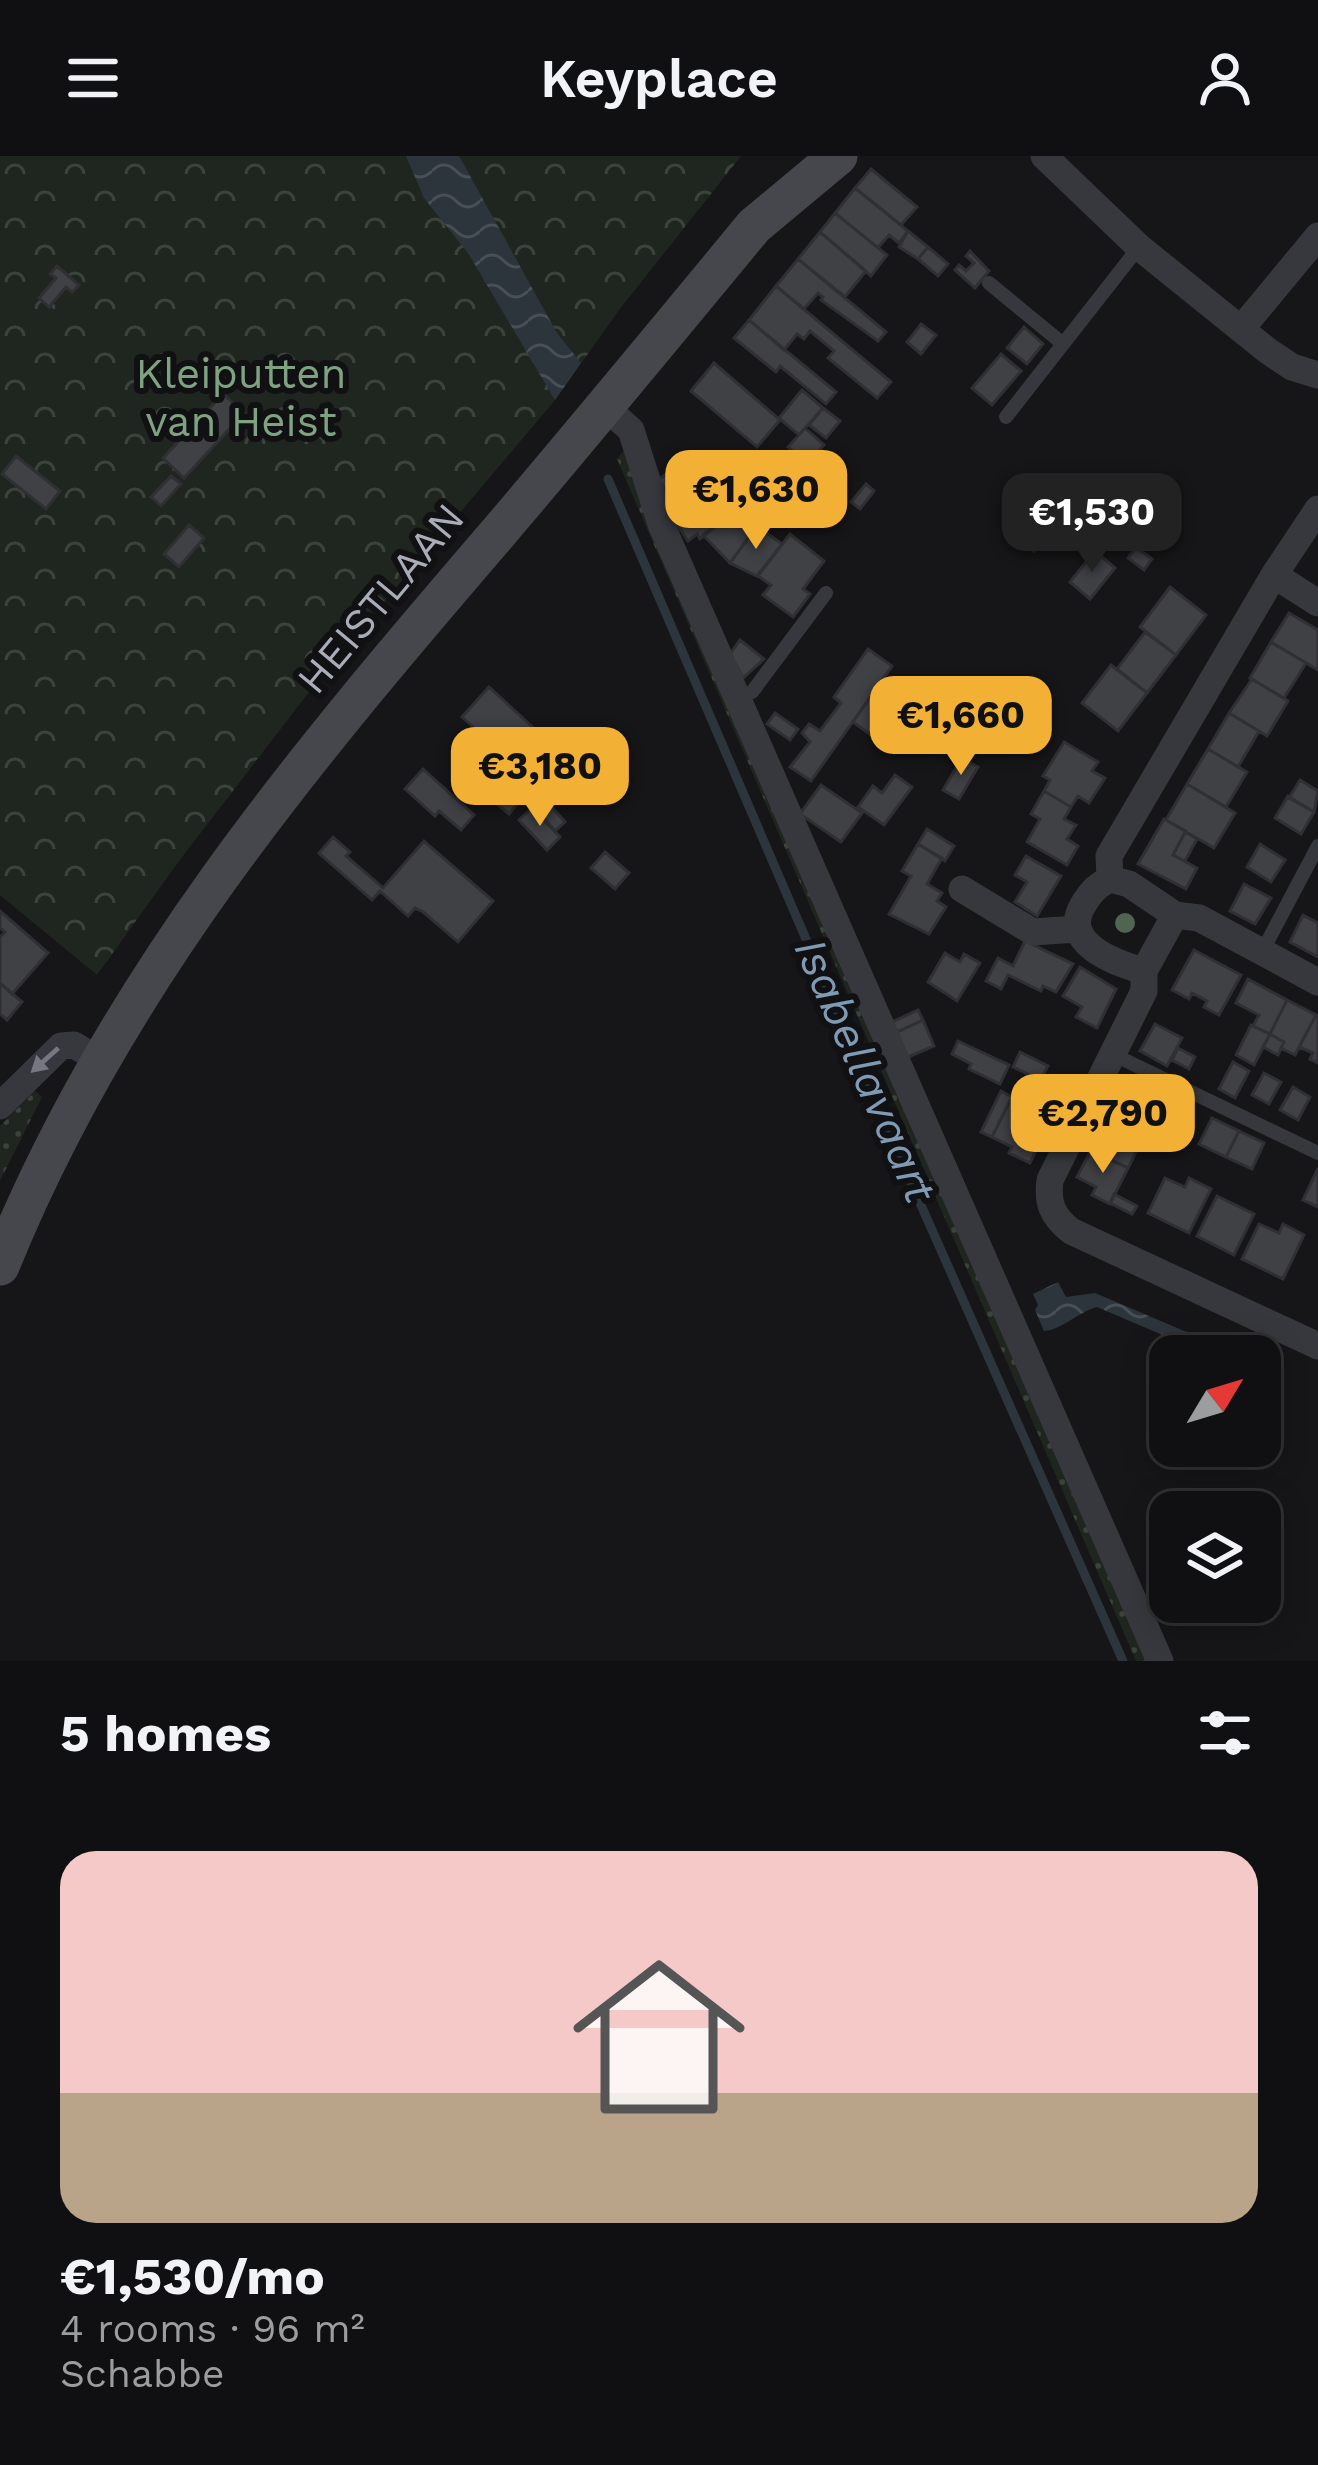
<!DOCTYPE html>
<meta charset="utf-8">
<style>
:root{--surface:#101012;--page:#19191b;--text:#f1f3f6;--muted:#9c9d9f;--line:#303032;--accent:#f2b134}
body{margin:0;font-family:"Work Sans",sans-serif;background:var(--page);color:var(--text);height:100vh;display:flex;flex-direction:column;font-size:45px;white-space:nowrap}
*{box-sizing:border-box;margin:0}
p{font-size:39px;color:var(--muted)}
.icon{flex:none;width:66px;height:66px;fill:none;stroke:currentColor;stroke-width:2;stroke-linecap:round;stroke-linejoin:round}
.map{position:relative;height:1505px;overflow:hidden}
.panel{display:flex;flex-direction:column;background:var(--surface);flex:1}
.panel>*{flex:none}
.needle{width:78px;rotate:52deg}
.controls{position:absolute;left:1149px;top:1179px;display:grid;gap:24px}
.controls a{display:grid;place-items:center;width:132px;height:132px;border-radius:24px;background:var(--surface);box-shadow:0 6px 30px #0003,0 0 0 3px var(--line);font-size:60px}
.price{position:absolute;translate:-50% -102px;padding:0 27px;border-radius:24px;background:var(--accent);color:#111;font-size:39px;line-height:78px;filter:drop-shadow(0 3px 6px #0008)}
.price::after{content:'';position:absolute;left:50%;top:72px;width:36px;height:27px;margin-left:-18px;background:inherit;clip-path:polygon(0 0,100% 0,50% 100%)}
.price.on{background:#222;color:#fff}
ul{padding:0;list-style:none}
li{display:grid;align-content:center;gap:24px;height:636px;padding:0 60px}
li span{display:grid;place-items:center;height:372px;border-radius:36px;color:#555}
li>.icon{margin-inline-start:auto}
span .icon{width:216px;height:216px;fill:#fffc;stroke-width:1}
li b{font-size:51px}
h2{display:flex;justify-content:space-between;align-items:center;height:144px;padding:0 60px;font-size:51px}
header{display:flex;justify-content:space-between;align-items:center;height:156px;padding:0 60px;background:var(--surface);font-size:54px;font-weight:600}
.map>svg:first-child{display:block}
.grass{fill:url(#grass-dots)}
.park{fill:url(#park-crowns)}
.water{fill:url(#water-waves)}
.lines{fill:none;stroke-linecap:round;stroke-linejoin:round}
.stream{stroke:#2c353c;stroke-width:9}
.building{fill:#404145;stroke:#303034;stroke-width:3}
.service{stroke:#37383d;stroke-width:14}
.minor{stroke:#37383d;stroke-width:27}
.secondary{stroke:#45474d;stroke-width:39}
.tree{fill:#506452}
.oneway{fill:#757881}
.labels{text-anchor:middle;stroke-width:12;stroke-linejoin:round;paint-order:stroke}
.park-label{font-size:42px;fill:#7fa381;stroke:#111113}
.street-label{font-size:42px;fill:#a8adb8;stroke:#111113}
.water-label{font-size:45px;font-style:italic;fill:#7f9bb3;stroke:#111113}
</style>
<header><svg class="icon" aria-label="menu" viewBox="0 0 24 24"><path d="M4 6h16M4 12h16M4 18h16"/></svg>Keyplace<svg class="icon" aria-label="person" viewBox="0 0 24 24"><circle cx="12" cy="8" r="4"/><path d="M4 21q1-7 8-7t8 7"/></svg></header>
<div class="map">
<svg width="1318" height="1505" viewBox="0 0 1318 1505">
<defs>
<pattern id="grass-dots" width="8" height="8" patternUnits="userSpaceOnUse" patternTransform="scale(3)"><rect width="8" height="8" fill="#1e261f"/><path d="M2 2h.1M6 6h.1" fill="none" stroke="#3c433d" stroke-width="1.8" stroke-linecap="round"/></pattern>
<pattern id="park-crowns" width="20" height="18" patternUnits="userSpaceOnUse" patternTransform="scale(3)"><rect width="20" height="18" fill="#1e261f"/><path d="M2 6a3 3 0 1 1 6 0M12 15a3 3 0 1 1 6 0" fill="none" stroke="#3c433d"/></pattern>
<pattern id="water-waves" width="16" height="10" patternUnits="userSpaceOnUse" patternTransform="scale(3)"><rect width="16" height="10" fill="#2c353c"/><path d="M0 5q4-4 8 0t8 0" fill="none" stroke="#485056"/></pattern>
</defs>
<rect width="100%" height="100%" fill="#161618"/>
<path class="grass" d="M627,291L1152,1505H1136L617,303Z
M35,935L42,941L0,1025V970Z"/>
<path class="park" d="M0,0H741L619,154L555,244L316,527L179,705L97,819L0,739Z"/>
<path class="water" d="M406,0H459L557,177L581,207L555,244L468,97L424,42Z
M1058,1126L1066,1141L1095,1137L1243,1200H1212L1097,1151C1078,1156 1062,1174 1044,1175L1035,1154L1038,1149L1033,1138Z"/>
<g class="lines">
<path class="stream" d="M608,323L905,1013L1123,1505"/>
</g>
<path class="building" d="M871,13L917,51L901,69L855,32Z
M855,32L908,75L899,87L889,79L878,92L835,57Z
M835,57L887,99L871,120L820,76Z
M908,75L928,91L918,103L899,91Z
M820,76L866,115L845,141L798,103Z
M928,91L948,108L938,120L918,103Z
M970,95L989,115L975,132L955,114L959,109L966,115L974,107L966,100Z
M798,103L886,176L878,185L821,144L823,141L818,137L804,153L776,130Z
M57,110L79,129L72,136L66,131L49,151L39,142L56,122L50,118Z
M776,130L891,226L877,242L828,202L834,195L810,175L804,183L797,178L784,194L749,164Z
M749,164L836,236L826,248L780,210L776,216L734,182Z
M921,168L936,179L921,198L907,186Z
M1024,171L1043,188L1027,208L1007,192Z
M1001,198L1021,215L992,249L972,232Z
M714,207L780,264L757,291L691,235Z
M802,234L823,252L799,279L779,262Z
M223,238L244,257L184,322L163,302Z
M823,252L840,265L826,282L809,269Z
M805,272L824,289L808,308L788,291Z
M16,300L60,335L46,353L2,318Z
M678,309L692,327L705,318L732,357L700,383L697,378L688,385L676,367L685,360L658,324Z
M171,320L181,328L161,350L151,341Z
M866,328L874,335L860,353L851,346Z
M736,354L757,370L730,407L703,379Z
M189,369L204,382L179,411L164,398Z
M757,370L782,388L757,420L730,407Z
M1026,373L1042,385L1034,395L1019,382Z
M790,378L824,405L803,433L810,438L793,461L763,439L771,429L758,420Z
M1136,391L1152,403L1144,414L1128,402Z
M1095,395L1115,412L1090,443L1070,426Z
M1170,431L1206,459L1176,499L1140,471Z
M1289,457L1318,474V514L1271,486Z
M1145,476L1176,499L1147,537L1117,513Z
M740,484L764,503L743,522L730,498Z
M1271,486L1306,507L1284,542L1250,522Z
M868,493L892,510L811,625L790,611L810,586L802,577L809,568L820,575L841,547L834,541Z
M1111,509L1147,537L1118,575L1082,547Z
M1252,523L1288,545L1267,580L1229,557Z
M489,531L552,589L526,618L462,561Z
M877,532L897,546L872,580L853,566Z
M775,557L798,573L790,584L767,568Z
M1229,557L1259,575L1238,611L1208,593Z
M1064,586L1098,606L1092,615L1105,622L1089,647L1078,640L1071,651L1044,635L1050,624L1043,620Z
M1208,593L1247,616L1226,651L1187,628Z
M962,602L978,611L959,643L943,634Z
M423,613L474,659L461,674L439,655L435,660L405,633Z
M895,619L912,631L884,669L858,651L873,630L882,637Z
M1300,624L1318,635L1314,656L1289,642Z
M1187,628L1235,657L1214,692L1166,664Z
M821,629L862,657L841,686L800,658Z
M497,630L517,648L509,658L488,640Z
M1044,635L1071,651L1064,663L1076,669L1067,683L1078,690L1067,709L1027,686L1040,663L1031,658Z
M1288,640L1314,656L1301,678L1275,662Z
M550,649L565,666L555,675L540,658Z
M532,652L560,681L547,694L519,664Z
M1164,663L1186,675L1173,699L1197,712L1186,733L1138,708Z
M927,673L954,690L945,705L918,688Z
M1185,676L1197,683L1185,705L1173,699Z
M333,681L350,696L346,700L383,732L424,685L493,745L458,786L422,755L415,752L408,760L380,735L372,744L319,697Z
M918,688L942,702L927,728L942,737L937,745L946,751L929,778L889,758L911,720L902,715Z
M1260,688L1285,704L1271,726L1247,711Z
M605,696L629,717L615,733L591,712Z
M1026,700L1061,720L1037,760L1015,746L1027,726L1015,719Z
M1244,728L1271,742L1255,768L1230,755Z
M0,755L48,797L12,838L0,827V781L5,776L0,772Z
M1303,759L1318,767V801L1290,786Z
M1025,785L1073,808L1056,836L1043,830L1041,835L1008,819L1001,833L986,825L998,802L1013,810Z
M1194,794L1241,819L1219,859L1204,851L1207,845L1192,837L1189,843L1172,834Z
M945,797L960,806L964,798L980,807L957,845L928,826Z
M1080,811L1116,833L1097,872L1076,861L1082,851L1063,840Z
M1248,823L1287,844L1270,878L1253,870L1259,859L1236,847Z
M0,827L22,846L7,864L0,858Z
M1287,844L1316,859L1295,899L1281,892L1284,886L1270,878Z
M918,854L923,864L895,877L890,867Z
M1316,859L1318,860V907L1310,903L1313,897L1299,891Z
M923,864L934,890L906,902L895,877Z
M1155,868L1182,882L1167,910L1140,895Z
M1251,869L1270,878L1254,909L1236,899Z
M1270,878L1284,886L1278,899L1263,891Z
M958,885L1009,909L1000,928L969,913L971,908L952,898Z
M1178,892L1195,901L1189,913L1172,904Z
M1020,896L1048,910L1040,924L1013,911Z
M1233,906L1249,915L1235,942L1219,933Z
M1264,917L1281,926L1269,948L1252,939Z
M1128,922L1153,936L1140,961L1115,948Z
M1017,931L1051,948L1034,984L1040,987L1030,1007L1009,997L1012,991L992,981Z
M1293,931L1310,941L1298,964L1280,954Z
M1001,935L1012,941L992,981L981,976Z
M1212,962L1239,975L1226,1001L1199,988Z
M1239,975L1264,987L1252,1013L1226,1001Z
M1121,983L1139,990L1128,1012L1111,1004Z
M1091,994L1128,1012L1110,1048L1092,1039L1096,1031L1077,1021Z
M1318,1012V1051L1303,1044Z
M1165,1022L1185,1031L1189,1022L1211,1033L1189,1077L1148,1057Z
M1114,1038L1137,1050L1132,1058L1110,1047Z
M1217,1040L1254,1058L1234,1099L1197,1080Z
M1259,1068L1279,1077L1283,1068L1304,1079L1283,1123L1242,1103Z"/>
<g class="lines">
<path class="service" d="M989,127L1063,188
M1006,261L1139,91
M737,542L752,536L826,437
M1262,796L1318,690
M1112,898L1318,997"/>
<path class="minor" d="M1044,0L1139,91L1268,195L1292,211L1318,219
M1241,173L1318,80
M605,251L631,274L661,368L1160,1505
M1274,419L1318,447
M1110,723L1109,700L1274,419L1318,353
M1110,723L1129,728L1175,759L1144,815C1115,807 1060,787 1083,749C1091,736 1096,730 1110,723Z
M962,733L1033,776L1077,773
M1175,759L1199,762L1318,826
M1144,815V835L1050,1024C1047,1047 1052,1060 1071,1075L1318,1190
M0,950L61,890L74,889L99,904"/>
<path class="secondary" d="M0,1110C114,828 302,605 498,377C584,276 669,173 754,70L838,0"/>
</g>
<circle class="tree" cx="1125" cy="767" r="10"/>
<defs><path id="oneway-solid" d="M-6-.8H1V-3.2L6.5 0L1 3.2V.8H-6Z" transform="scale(3)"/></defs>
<use class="oneway" href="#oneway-solid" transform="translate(45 904) rotate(138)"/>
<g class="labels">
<g class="park-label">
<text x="241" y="232">Kleiputten<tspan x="241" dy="48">van Heist</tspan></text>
</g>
<g class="street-label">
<text transform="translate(380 442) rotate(-50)" y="15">HEISTLAAN</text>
</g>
<g class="water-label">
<text transform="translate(866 914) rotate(66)" y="16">Isabellavaart</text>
</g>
</g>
</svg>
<div class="controls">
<a><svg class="needle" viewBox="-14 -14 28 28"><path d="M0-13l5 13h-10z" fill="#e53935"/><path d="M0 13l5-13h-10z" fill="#9c9d9f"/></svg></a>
<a><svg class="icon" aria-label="layers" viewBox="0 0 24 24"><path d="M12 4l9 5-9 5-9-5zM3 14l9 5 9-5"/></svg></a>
</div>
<b class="price" style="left:756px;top:396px">€1,630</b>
<b class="price on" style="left:1092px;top:419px">€1,530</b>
<b class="price" style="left:961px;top:622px">€1,660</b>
<b class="price" style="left:540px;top:673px">€3,180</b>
<b class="price" style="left:1103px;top:1020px">€2,790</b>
</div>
<section class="panel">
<h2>5 homes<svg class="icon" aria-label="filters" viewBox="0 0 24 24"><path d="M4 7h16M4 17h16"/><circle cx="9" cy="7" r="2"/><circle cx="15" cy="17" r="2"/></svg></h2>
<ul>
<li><span style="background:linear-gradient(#f6c9c9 65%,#b9a48a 0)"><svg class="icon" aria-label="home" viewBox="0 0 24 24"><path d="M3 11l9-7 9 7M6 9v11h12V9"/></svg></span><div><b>€1,530/mo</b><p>4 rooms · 96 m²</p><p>Schabbe</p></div></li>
</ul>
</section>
